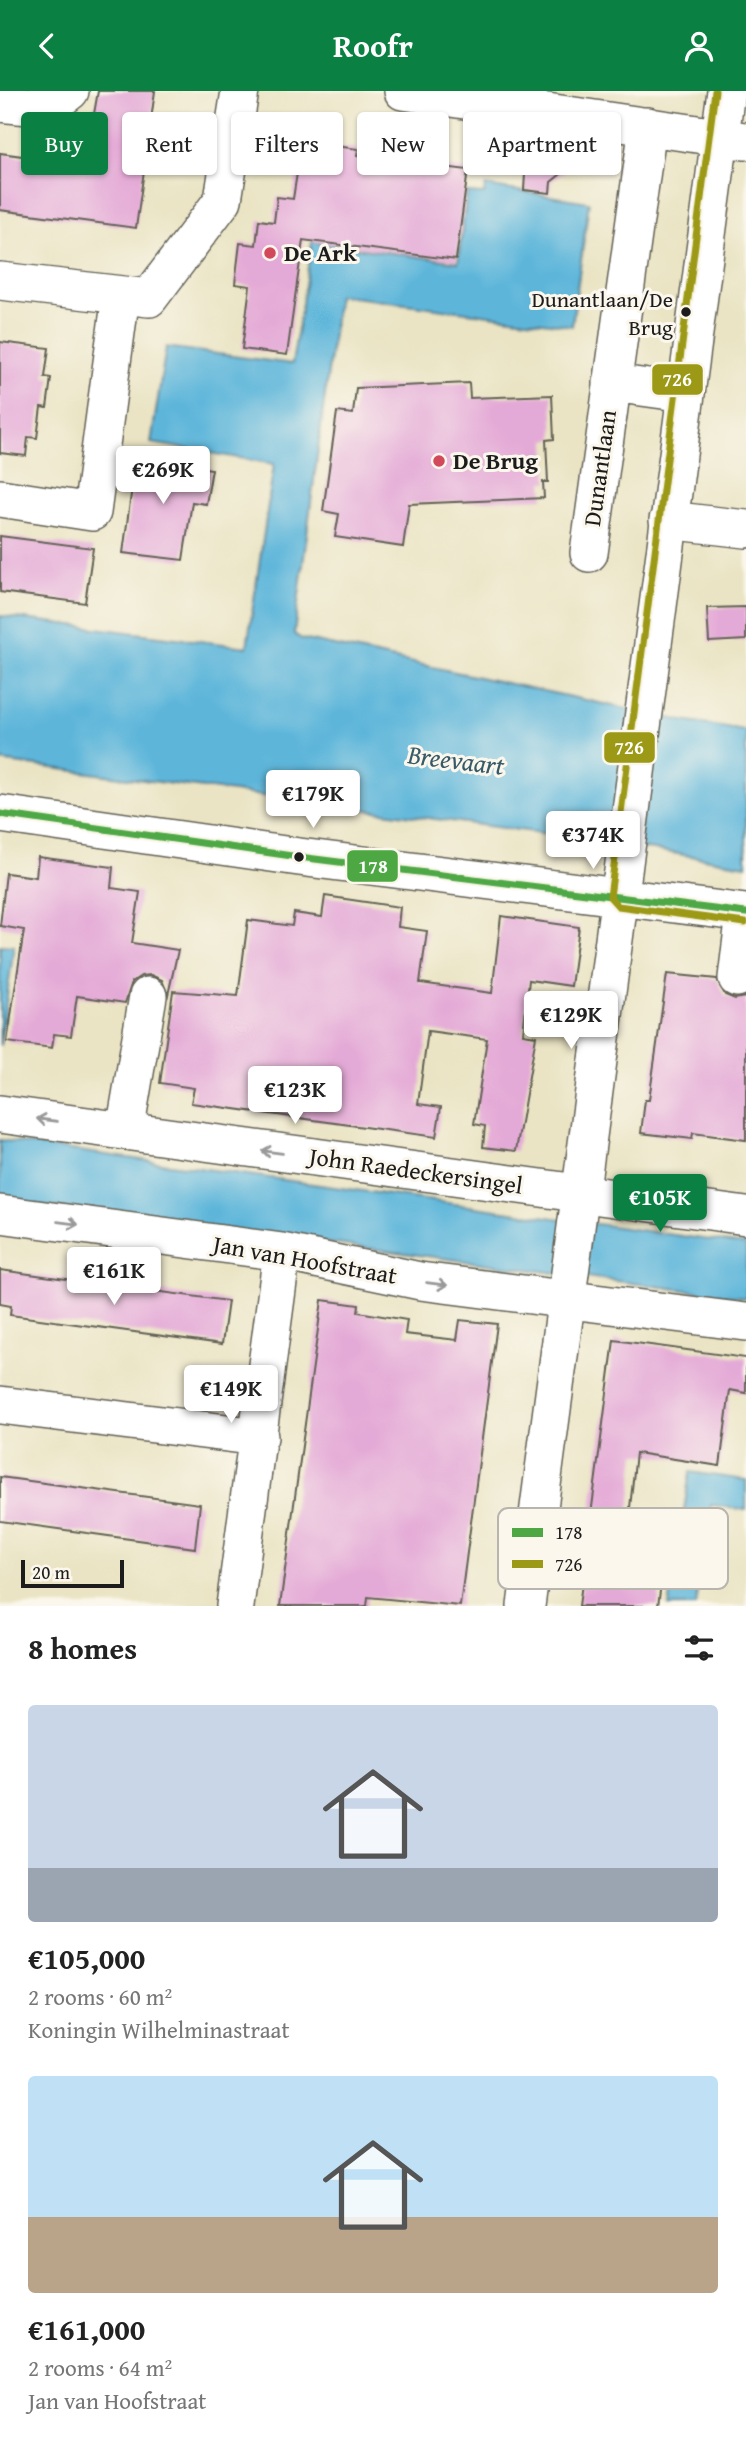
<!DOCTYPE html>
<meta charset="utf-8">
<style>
:root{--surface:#fff;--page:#f6f6f6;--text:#222;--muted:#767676;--accent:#0b8043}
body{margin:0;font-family:"Gentium Book Plus",serif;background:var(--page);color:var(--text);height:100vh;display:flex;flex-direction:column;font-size:26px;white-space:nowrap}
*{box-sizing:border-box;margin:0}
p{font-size:23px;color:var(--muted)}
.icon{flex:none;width:38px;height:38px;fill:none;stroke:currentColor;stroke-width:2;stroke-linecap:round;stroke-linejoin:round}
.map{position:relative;height:1515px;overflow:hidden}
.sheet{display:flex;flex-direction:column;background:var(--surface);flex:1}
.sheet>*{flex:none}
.banner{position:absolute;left:21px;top:21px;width:705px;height:63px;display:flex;gap:14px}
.scale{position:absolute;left:21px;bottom:18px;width:103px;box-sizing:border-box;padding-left:7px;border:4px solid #1c1c1c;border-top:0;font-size:19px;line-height:24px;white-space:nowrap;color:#1c1c1c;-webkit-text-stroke:5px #fbf7ec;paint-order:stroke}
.price{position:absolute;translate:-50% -60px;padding:0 16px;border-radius:7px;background:#fff;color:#222;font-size:23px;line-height:46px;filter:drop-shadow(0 2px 4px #0008)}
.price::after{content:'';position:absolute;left:50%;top:42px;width:21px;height:16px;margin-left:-10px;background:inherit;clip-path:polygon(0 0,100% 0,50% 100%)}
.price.selected{background:var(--accent);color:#fff}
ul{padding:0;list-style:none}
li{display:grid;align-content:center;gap:14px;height:371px;padding:0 28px}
li span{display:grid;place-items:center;height:217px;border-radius:7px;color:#555}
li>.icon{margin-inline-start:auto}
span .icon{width:126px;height:126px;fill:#fffc;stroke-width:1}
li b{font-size:30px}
h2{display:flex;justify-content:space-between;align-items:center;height:84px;padding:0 28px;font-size:30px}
.pill{padding:0 24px;border-radius:7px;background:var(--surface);box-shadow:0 2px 5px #0004;font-size:24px;line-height:63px}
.pill.selected{background:var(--accent);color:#fff}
header{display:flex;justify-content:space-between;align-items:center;height:91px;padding:0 28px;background:var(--accent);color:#fff;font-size:32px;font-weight:700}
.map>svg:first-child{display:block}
.water{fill:#5db6da;stroke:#3c697b;stroke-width:2}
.building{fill:#e4aad7}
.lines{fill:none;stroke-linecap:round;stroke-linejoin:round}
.minor-casing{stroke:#646257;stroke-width:40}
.minor{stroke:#fff;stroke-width:37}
.bus-1-casing{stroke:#fbf7ec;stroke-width:12}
.bus-2-casing{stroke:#fbf7ec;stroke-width:12}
.bus-1{stroke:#4da844;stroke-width:7}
.bus-2{stroke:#9c9917;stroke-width:7}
.oneway{stroke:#999}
.poi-dot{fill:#d1495b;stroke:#fbf7ec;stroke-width:2.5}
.bus-dot{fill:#1c1c1c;stroke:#fbf7ec;stroke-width:2.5}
.labels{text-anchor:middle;stroke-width:6;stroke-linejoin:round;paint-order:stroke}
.bus-label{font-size:22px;fill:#1c1c1c;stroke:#fbf7ec;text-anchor:end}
.poi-label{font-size:24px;font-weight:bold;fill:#1c1c1c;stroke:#fbf7ec;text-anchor:start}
.street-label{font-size:24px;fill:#1c1c1c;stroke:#fbf7ec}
.water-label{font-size:26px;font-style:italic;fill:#365a68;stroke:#fbf7ec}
.key{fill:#fbf7ec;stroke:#b8b5ae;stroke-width:2}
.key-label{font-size:19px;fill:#1c1c1c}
.line-badge{stroke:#fbf7ec;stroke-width:2.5}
.badge-label{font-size:19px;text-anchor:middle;font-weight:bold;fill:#fff}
</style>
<header><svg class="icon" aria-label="back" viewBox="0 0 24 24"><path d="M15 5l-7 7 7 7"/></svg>Roofr<svg class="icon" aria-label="person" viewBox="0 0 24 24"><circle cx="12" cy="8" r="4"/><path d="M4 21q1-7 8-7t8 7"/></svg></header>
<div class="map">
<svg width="746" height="1515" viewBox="0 0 746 1515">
<rect width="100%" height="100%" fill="#fbf7ec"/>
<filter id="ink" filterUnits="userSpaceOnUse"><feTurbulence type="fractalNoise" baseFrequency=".0143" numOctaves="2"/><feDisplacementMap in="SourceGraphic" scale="14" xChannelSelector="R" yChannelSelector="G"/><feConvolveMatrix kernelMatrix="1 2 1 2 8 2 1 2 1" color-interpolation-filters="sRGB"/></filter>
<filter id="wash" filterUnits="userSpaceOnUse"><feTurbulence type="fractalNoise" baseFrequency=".00686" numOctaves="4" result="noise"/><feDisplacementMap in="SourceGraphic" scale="28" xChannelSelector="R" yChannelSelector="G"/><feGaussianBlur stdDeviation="1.57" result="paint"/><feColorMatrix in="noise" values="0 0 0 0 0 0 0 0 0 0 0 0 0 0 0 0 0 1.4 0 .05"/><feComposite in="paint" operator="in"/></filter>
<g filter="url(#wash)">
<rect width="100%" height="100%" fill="#eae4c4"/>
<path class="water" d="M486,95L589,111L572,235L338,204L294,543L302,548L683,630L746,640V774L586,748L0,670V525L247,556L274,373L151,352L166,256L292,273L312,151L458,171L467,102L484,103Z
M0,854L14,855L0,955Z
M0,1049L746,1154V1207L0,1109Z
M690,1381L746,1389V1419L711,1414L696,1515H669Z"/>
<g id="blocks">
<path class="building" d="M98,0H155L136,137L0,119V62L81,73L85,22L94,23Z
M314,52L358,58L357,65L468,79L456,169L303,149L287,264L242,258L250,195L235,193L240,152L256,154L259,129L274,131L277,106L293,108L297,82L309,84Z
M529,57L560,61L571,75L551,91L550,102L524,99L525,83L514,68Z
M0,251L49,257L45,286L51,287L47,317L41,316L37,347L28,346L26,365L0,362Z
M469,292L470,307L552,304L554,348L546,349L548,391H543L544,407L409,413L403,456L335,446L339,423L323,420L337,321L353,323L356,297Z
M144,364L184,369L183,374L212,378L206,413L192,411L183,469L123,462L135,374H143Z
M0,445L93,457L85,512L0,501Z
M746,516V549L709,551L707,517Z
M38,766L113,776L111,797L140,801L132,852L178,859L168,904L162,889L151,884L141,885L132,891L125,912L77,905L71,945L54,943L52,957L7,951L24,839L0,835L6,782L36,786Z
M325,805L400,816L398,836L427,840L420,892L492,902L501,825L579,836L571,895L529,889L523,943L536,945L516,1060L483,1056L485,1035L474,1033L487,948L428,940L418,1013L441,1016L436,1046L191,1012L194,997L160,992L173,900L238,905L248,829L292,835L294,822L322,826Z
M667,883L717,888L725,904L735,908L746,906V1049L693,1042L692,1048L641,1042L645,1009H649Z
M0,1179L228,1210L222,1253L10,1224L11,1215L0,1213Z
M322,1209L359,1214L358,1221L407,1229L405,1243L457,1249L460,1229L497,1233L460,1515L368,1506L367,1515H280Z
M614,1249L746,1267V1302L730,1299L720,1375L636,1362L628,1435L668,1440L658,1515H579Z
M0,1386L200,1413L195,1457L0,1430Z"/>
</g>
</g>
<g filter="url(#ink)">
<use href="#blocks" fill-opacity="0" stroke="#646257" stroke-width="2"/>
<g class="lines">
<defs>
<path id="minor" d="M403,0L745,50
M0,12C30,15 46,21 70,0
M0,190L149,207L223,109L240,0
M612,292L685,302
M0,407L92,421L121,204
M668,429L746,438
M589,462L648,35
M0,723L299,766L746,822
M737,887L745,822
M0,1023L746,1125
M125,1040L148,905
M0,1123L282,1161L420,1190L746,1231
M0,1314L259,1346
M235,1515L282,1161
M526,1515L726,0"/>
</defs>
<use href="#minor" class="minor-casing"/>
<use href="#minor" class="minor"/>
<defs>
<path id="bus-1" d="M0,723L299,766L746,822"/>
<path id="bus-2" d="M715,0L610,806L618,815L745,832"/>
</defs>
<use href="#bus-1" class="bus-1-casing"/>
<use href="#bus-2" class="bus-2-casing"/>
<use href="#bus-1" class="bus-1"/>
<use href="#bus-2" class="bus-2"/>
</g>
<defs><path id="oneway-shaft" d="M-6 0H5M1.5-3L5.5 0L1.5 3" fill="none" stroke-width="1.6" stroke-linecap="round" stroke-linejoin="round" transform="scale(1.75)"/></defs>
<g class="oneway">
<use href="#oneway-shaft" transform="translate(47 1029) rotate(-172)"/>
<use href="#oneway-shaft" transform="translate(272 1061) rotate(-172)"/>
<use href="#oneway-shaft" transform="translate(68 1132) rotate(7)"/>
<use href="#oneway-shaft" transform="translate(437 1193) rotate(8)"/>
</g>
</g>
<g class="poi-dot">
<circle cx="270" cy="162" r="7"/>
<circle cx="439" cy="370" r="7"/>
</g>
<g class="bus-dot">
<circle cx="686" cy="221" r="6"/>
<circle cx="299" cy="766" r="6"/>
</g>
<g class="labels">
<g class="bus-label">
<text x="673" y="216">Dunantlaan/De<tspan x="673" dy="28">Brug</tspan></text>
</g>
<g class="poi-label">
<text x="284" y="170">De Ark</text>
<text x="453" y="378">De Brug</text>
</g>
<g class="street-label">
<text transform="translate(600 377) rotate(-82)" y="8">Dunantlaan</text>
<text transform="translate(416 1080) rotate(8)" y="8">John Raedeckersingel</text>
<text transform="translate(305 1169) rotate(10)" y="8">Jan van Hoofstraat</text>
</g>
<g class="water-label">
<text transform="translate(456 669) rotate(7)" y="9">Breevaart</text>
</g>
</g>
<rect x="498" y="1417" width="230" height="81" rx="10" class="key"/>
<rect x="512" y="1437" width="31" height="9" fill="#4da844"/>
<rect x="512" y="1469" width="31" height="8" fill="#9c9917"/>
<g class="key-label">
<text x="555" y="1448">178</text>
<text x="555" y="1480">726</text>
</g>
<g class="line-badge">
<rect x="651" y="272" width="53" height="33" rx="7" fill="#9c9917"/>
<rect x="603" y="640" width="53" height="33" rx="7" fill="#9c9917"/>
<rect x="346" y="758" width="53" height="34" rx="7" fill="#4da844"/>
</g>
<g class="badge-label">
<text x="677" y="295">726</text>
<text x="629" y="663">726</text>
<text x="373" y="782">178</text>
</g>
</svg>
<div class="scale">20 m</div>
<b class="price" style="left:163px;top:415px">€269K</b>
<b class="price" style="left:313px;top:739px">€179K</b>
<b class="price" style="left:593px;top:780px">€374K</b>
<b class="price" style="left:571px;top:960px">€129K</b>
<b class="price" style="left:295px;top:1035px">€123K</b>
<b class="price selected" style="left:660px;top:1143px">€105K</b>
<b class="price" style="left:114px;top:1216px">€161K</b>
<b class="price" style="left:231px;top:1334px">€149K</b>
<div class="banner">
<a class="pill selected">Buy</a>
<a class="pill">Rent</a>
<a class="pill">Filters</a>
<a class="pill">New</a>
<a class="pill">Apartment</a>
</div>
</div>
<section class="sheet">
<h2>8 homes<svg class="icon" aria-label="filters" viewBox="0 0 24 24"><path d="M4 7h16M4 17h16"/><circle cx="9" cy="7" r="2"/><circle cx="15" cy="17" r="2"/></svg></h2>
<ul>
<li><span style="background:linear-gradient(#c9d6e8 75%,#9aa5b1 0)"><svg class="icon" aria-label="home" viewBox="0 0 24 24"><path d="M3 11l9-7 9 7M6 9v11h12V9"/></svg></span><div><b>€105,000</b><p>2 rooms · 60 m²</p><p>Koningin Wilhelminastraat</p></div></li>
<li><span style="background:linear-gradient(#bfe0f5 65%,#b9a48a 0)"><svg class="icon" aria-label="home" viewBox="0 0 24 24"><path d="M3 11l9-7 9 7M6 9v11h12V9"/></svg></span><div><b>€161,000</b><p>2 rooms · 64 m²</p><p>Jan van Hoofstraat</p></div></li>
</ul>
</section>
